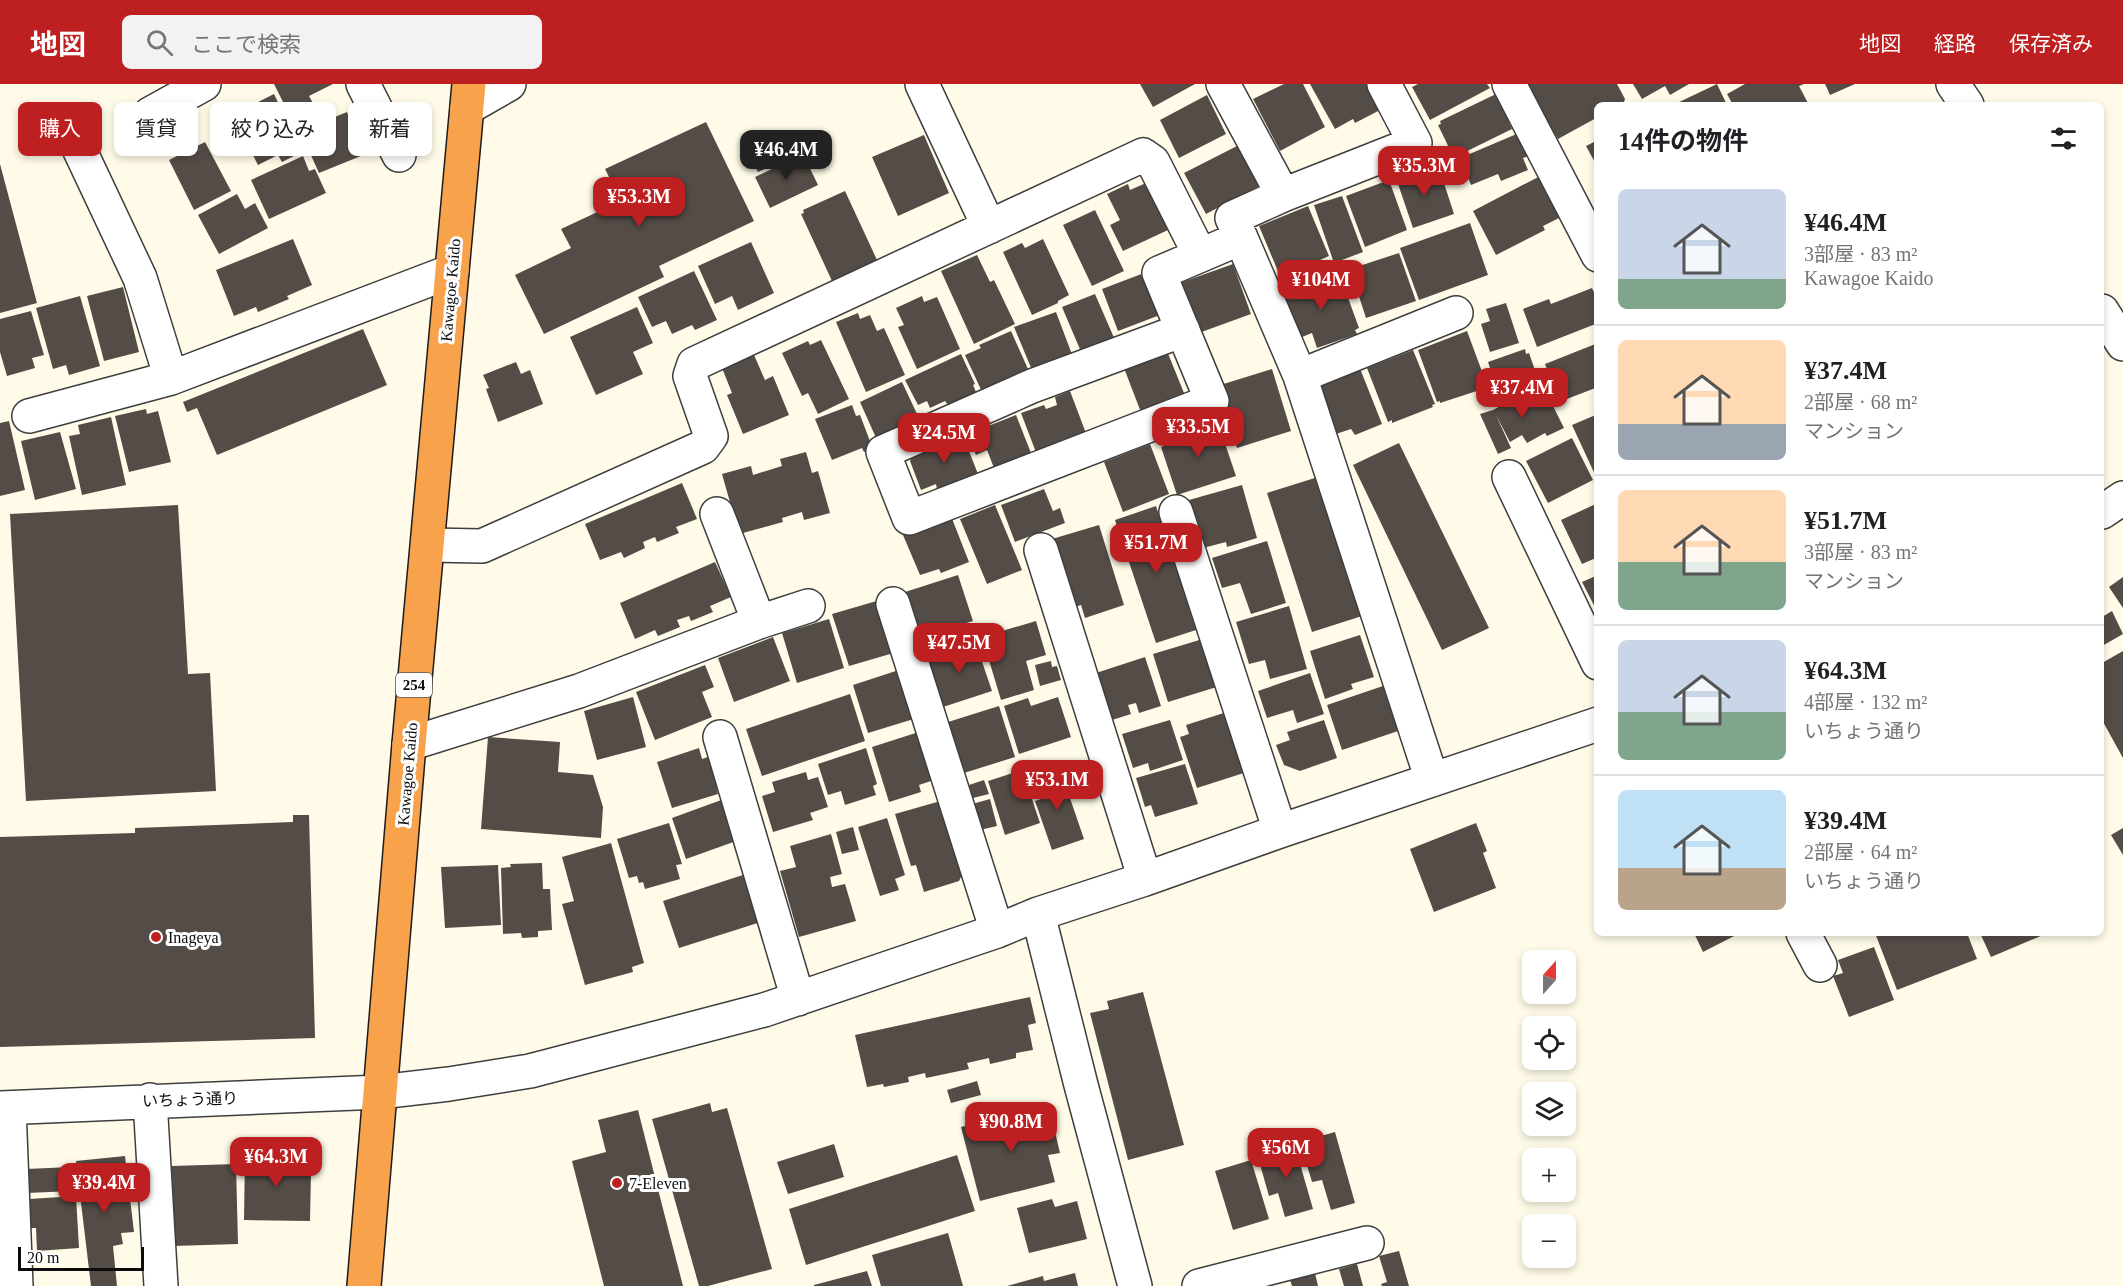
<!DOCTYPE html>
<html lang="ja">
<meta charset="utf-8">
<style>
:root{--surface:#fff;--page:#f2f2f2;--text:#202124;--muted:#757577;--line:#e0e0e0;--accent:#be2021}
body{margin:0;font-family:"Times New Roman","Noto Sans JP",serif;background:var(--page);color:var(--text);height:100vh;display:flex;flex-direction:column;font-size:22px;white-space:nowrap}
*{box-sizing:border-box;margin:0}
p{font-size:20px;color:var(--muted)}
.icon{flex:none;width:33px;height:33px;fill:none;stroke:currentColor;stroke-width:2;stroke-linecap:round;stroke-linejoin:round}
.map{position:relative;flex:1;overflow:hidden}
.panel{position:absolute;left:1594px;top:18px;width:510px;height:834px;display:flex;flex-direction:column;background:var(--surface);border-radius:9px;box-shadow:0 3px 9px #0003}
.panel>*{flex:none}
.guide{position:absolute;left:18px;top:18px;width:570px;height:54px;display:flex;gap:12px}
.needle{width:39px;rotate:21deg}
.tools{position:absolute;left:1522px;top:866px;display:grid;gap:12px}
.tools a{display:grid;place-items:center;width:54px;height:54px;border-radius:9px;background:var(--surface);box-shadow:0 3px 9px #0003;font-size:30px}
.scale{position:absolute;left:18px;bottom:15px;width:126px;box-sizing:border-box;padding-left:6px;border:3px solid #0b0b0b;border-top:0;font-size:16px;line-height:21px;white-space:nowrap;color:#0b0b0b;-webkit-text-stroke:4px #fff;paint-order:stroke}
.price{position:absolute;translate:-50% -51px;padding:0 14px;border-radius:12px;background:var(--accent);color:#fff;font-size:20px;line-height:39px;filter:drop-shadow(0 2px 3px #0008)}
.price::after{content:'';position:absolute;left:50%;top:36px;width:18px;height:14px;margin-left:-9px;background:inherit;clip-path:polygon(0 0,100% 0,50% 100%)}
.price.active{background:#222;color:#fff}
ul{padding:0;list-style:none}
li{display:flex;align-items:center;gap:18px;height:150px;padding:0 24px}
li+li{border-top:2px solid var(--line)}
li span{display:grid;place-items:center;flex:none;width:168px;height:120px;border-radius:9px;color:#555}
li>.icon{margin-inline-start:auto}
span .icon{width:72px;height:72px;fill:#fffc;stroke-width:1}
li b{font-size:26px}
h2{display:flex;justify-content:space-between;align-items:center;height:72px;padding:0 24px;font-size:26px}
.chip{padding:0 21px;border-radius:9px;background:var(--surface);box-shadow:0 3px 9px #0003;font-size:21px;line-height:54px}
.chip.active{background:var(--accent);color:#fff}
header{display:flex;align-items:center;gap:36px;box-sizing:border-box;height:84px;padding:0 30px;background:var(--accent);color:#fff}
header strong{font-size:28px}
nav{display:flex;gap:33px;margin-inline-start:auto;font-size:21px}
.search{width:420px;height:54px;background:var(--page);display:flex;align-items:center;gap:15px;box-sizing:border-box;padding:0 21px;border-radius:9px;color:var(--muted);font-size:22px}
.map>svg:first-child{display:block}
.building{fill:#544c47}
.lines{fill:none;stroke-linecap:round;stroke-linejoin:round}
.minor-casing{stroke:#3e3e3e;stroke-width:36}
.highway-casing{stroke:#1c1c1c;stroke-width:36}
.minor{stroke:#fff;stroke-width:33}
.highway{stroke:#f9a24c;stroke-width:33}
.poi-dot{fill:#be2021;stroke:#fff;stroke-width:2}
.labels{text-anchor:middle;stroke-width:6;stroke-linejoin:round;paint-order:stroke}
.shield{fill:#fff;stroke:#545454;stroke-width:1.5}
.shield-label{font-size:15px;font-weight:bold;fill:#0b0b0b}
.street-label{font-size:16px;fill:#0b0b0b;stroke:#fff}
.poi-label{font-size:16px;fill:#0b0b0b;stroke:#fff;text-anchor:start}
</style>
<header>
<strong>地図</strong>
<div class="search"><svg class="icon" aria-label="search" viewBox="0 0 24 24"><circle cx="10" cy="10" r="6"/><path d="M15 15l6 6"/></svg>ここで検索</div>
<nav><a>地図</a><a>経路</a><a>保存済み</a></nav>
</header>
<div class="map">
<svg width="2123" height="1202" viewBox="0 0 2123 1202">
<rect width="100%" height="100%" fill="#fffbe8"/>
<path class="building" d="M274,0H333L309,12L314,21L290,32Z
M1140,0H1195L1153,23Z
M1284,0H1303L1325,43L1280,67L1253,15Z
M1310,0H1368L1382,25L1355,39L1353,35L1335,45Z
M1418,0H1487L1490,4L1430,36L1412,3Z
M1526,0H1617L1625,15L1624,18L1620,21H1598V33L1558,55Z
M1633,0H1689L1670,11L1665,2L1642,15Z
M1717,0L1727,21H1673Z
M1745,0H1804L1799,2L1809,21H1733L1727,10Z
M1825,0H1855L1830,11Z
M274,10L302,68L282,78L278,71L258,81L234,34L256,24L254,20Z
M1496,10L1512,45L1457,72L1455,69L1452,70L1438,41L1441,40L1440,37Z
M1207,11L1226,50L1179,74L1160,36Z
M347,28L354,46L351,47L361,72L319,89L300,47Z
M706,38L754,137L659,182L664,193L544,250L515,191L571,164L561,145L621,117L605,85Z
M1519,49L1529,72L1523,74L1528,86L1501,97L1498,90L1471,101L1460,74Z
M924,51L949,109L898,132L872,73Z
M1598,56V84L1586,62Z
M205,58L231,107L194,126L169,76Z
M795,59L799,69L758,88L753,78Z
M1237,62L1259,102L1206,130L1184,89Z
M803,70L818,101L770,124L755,93Z
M303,72L309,87L315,85L326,109L269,135L251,96Z
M0,80L37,219L0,229Z
M1425,81L1431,100L1443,96L1454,130L1413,144L1395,91Z
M1542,91L1563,132L1543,142L1545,146L1496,171L1473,127Z
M1389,96L1407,146L1365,163L1346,112Z
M1146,99L1168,146L1123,167L1110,141L1120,136L1107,110L1128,100L1130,106Z
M845,107L877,176L832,197L801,130L804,129L803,126Z
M237,110L245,125L255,119L268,144L219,170L198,131Z
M1342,112L1363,168L1334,179L1314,121Z
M1308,122L1329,172L1320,176L1321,178L1280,192L1259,142Z
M1095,126L1124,187L1092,202L1063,141Z
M1470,139L1488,191L1419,216L1400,164Z
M293,155L312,201L287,212L289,215L258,228L256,223L234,232L216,186Z
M1043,155L1069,211L1058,217V219L1032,231L1003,168L1022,159L1025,164Z
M751,158L774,209L738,226L732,212L715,220L698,182Z
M1399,169L1416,217L1366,234L1350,185Z
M977,171L990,198L994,196L1015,240L974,260L941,187Z
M1233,180L1251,230L1196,250L1177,200Z
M694,187L717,236L695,246L692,241L672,250L666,237L652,243L638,213Z
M1144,189L1160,231L1118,247L1102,205Z
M1339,189L1359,244L1355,246L1357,250L1317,264L1312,249L1297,255L1281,210Z
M123,203L139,268L104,277L87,212Z
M1592,204L1598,217V239L1537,263L1523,225L1549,215L1551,220Z
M1095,210L1115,256L1082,270L1062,223Z
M80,212L100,282L69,291L66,281L53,285L36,224Z
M922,212L924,218L937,213L960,265L917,285L898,243L904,241L896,224Z
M1506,219L1519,259L1490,268L1481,240L1490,237L1486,225Z
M637,223L653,259L633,268L643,290L596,311L570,253Z
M31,227L44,271L32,274L35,284L7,292L0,268V235Z
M1056,228L1073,273L1032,286L1014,243Z
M858,229L860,235L870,231L877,247L884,244L905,291L866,308L836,238Z
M363,245L387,301L217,371L197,324L187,328L183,318Z
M1011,247L1028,285L1000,297L1002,302L983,310L965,271L981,264L979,261Z
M1467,247L1487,301L1486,304L1440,319V317L1437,318L1418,266Z
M821,256L849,315L818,330L808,309L802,312L782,269L808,257L810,261Z
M1598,259V303L1559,318L1545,280Z
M1525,265L1526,270L1529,269L1538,295L1498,308L1488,278Z
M1413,266L1435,320L1432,321L1433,323L1392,339V336L1388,338L1367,284Z
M1167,267L1186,314L1142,331L1124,284Z
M961,270L975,300L973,301L976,308L948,321L945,317L930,324L927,317L918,321L905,296Z
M754,271L765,296L773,292L789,331L743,350L727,311L732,309L722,284Z
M516,278L521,290L530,286L543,320L498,338L486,305L489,304L483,291Z
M1359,282L1382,340L1355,351L1351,345L1333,351L1320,296Z
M1272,285L1291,347L1237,364L1217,302Z
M902,298L918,332L898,341L900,345L877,356L860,318Z
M1542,300L1564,344L1547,352L1545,349L1527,359L1522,351L1510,358L1496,331L1511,364L1498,370L1480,330L1493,326Z
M1070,307L1087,352L1037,371L1021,329L1044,321L1046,325L1057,321L1055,313Z
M852,321L856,332L860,331L873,365L864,368L862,364L832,376L815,335Z
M146,325L147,330L158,327L171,378L129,388L115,332Z
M1598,330V397L1572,341Z
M1016,331L1031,369L994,384L987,366L976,371L968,350Z
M111,333L126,401L82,411L69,352L80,350L78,341Z
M1217,336L1236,392L1177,411L1161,363L1176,358L1174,350Z
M9,337L25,406L0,412V339Z
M60,348L76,405L35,416L21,357Z
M963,352L978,390L937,405L936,400L921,406L910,377L913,371Z
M1572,354L1593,396L1548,419L1526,377Z
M1399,359L1489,544L1442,566L1353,381Z
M1150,360L1169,410L1123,428L1104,378Z
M806,368L812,389L818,387L830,429L804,436L802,428L782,434L783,438L739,450L722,390L751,382L753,391L782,382L780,375Z
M1318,393L1362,532L1312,548L1267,409Z
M682,399L697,435L676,443L679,449L657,458L655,453L643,458L645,464L624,474L621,468L600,476L585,440Z
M1242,401L1257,454L1227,463L1226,458L1203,464L1189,416Z
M1044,405L1053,427L1060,424L1065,439L1015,458L1001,421Z
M1598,419V473L1582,480L1561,436Z
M178,421L188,590L210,589L216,707L26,717L10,430Z
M995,421L1022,486L987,500L960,435Z
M1156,422L1196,546L1156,559L1115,436Z
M951,432L969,478L941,489L939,485L920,491L903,451Z
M1099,441L1124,521L1085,534L1081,521L1072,524L1052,455Z
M1267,457L1286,519L1251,530L1240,499L1222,504L1212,474Z
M715,478L731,513L710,522L713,528L691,537L689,532L677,536L680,543L658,552L655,546L635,555L620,519Z
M958,491L973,537L950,544L952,553L923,563L905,508Z
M1598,491V529L1582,498Z
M2123,493V524L2109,503Z
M880,516L897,568L849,582L832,530Z
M1289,522L1307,585L1270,595L1265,576L1249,580L1236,538Z
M2112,527L2123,550L2102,562V533Z
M829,535L844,584L797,599L782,549Z
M1036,537L1046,571L1026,577L1034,606L1001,616L982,553Z
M1360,551L1374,593L1351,600L1353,605L1325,615L1310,567Z
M773,553L790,597L734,618L718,574Z
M1206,554L1220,602L1168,618L1153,570Z
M975,557L992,607L943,623L926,574Z
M2123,567V674L2102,636V579Z
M1145,573L1161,622L1139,629L1136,619L1128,621L1131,630L1112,636L1096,589Z
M1051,577L1052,583L1057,582L1061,596L1040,602L1035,581Z
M705,581L714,603L702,608L712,633L655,656L636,608Z
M902,585L917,634L868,649L853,601Z
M1310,589L1324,630L1297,639L1293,626L1267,634L1258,607Z
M1383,602L1398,647L1342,666L1327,621Z
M850,610L865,657L762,692L746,645Z
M633,613L646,663L597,676L584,627Z
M1058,613L1071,653L1019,670L1004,622L1028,614L1031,622Z
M999,622L1015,673L964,689L948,638Z
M1230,627L1250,687L1197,704L1180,653L1189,650L1186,641Z
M1170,636L1183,676L1150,687L1148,679L1133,684L1122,650Z
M1324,636L1337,674L1300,687L1284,681L1276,661L1290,656L1287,648Z
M925,646L940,694L919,701L921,708L889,718L872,663Z
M488,653L560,658L558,688L593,691L603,723L601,754L481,745Z
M699,664L702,675L714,671L723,698L716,701L718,710L672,724L657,678Z
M866,664L877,700L873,702L876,711L845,721L841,707L828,711L818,680Z
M1185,680L1198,720L1155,733L1151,721L1145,723L1136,694Z
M1060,685L1084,755L1052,766L1035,717L1041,715L1034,693Z
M806,688L808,696L818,693L828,723L810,729L813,736L773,748L762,712L775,708L772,698Z
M1016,688L1022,705L1028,703L1040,739L1005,751L988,697Z
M984,696L989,710L973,714L969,701Z
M951,714L963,789L959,797L924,808L916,781L911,782L895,730Z
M724,715L739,756L686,775L672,734Z
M990,715L997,742L980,746L972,720Z
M293,731H309L315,954L0,963V753L135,749V744L293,738Z
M887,734L905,791L895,795L899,806L880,812L858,743Z
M669,739L682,780L676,781L680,795L645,805L643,798L639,799L637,792L629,794L617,755Z
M1476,739L1487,767L1483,769L1496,804L1434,828L1410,765Z
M853,743L859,766L842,770L836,748Z
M2123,744V771L2111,751Z
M831,750L842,790L830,793L832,803L845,800L856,837L799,853L780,787L796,783L790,762Z
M611,759L644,879L632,883L633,888L585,901L562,820L574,817L562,773Z
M542,779L543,805H550L552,846L538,847V853L522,854L521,849L503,850L501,784L511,783L510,780Z
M498,781L501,841L445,844L441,783Z
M752,788L767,836L679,864L663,817Z
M1694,849H1740L1703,868Z
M1875,849H1967L1977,875L1897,906Z
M1980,849H2042L2043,851L1991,873Z
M1874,863L1894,916L1849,933L1833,892L1843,889L1838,876Z
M1143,908L1184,1061L1128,1076L1090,929L1109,925L1107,917Z
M1030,913L1036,939L1028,941L1033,966L1016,969V974L990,980L989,974L967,979L969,985L926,994L925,989L908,993L909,998L884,1003L883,1000L867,1003L855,951Z
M977,997L981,1011L951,1019L947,1006Z
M710,1019L712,1028L727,1024L772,1185L708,1202H699L652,1035Z
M1042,1023L1045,1036L1052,1035L1060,1069L1048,1071L1055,1098L980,1117L961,1043Z
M638,1026L662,1121L683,1202H604L572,1077L606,1068L598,1036Z
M1335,1048L1355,1119L1331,1126L1322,1096L1312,1098L1300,1058Z
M1294,1059L1313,1125L1285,1133L1278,1109L1269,1112L1259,1077L1267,1074L1265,1067Z
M834,1060L844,1093L788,1110L777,1078Z
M245,1069H290L311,1088L310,1137L244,1136Z
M957,1071L975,1127L806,1181L789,1125Z
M125,1072L134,1148L121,1149L123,1160L113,1162L117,1202H91L76,1077Z
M1251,1076L1269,1135L1233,1146L1215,1087Z
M236,1080L238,1160L173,1162L172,1082Z
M71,1083L73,1107L27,1109L26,1085Z
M76,1112L79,1164L37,1167L36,1144H31L29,1115Z
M1052,1115L1055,1123L1077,1117L1087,1155L1029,1169L1017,1124Z
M948,1149L963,1202H881L872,1171Z
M1399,1167L1409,1202H1382L1381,1200L1387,1198L1379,1172Z
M1357,1180L1363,1202H1344L1339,1185Z
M867,1187L872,1202H814V1201Z
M1075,1189L1078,1202H1007L1043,1192L1044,1197Z
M1315,1189L1318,1202H1292L1290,1196Z"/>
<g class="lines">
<defs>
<path id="minor" d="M363,0L399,71
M922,0L989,143
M1223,0L1283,111L1415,59L1384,0
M1509,0L1598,171
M1953,0L1967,21
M467,24L509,0
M150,30L204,0
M66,37L140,194L171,294
M1241,154L1300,292L1432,696
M2102,227L2123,260
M1183,246L1032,302L883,368L909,434L1212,317L1159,189L1241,154L1232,134L1283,111
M1300,292L1456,229
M29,332L171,294L452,187
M1509,393L1598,579
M1176,428L1280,747
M2102,428L2123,414
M717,430L759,538
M428,461L482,462L703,363L711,352L690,292L694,280L1143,71L1153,78L1200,171
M1041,466L1145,795
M893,520L997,847
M720,653L798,915
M409,660L579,607L759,538L808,522
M1038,830L1081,1001L1135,1202
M1803,849L1820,881
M150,1016L161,1202
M0,1024L380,1008L449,1000L530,987L764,926L997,847L1038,830L1145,795L1280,747L1598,640
M9,1024L16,1202
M1199,1202L1367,1159"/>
<path id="highway" d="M364,1202L409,660L469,0"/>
</defs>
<use href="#minor" class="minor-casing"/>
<use href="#highway" class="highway-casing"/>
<use href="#minor" class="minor"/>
<use href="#highway" class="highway"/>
</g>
<g class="poi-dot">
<circle cx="156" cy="853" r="6"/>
<circle cx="617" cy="1099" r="6"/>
</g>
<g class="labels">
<rect class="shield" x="396" y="589" width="36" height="24" rx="4.5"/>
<g class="shield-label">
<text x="414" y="606">254</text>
</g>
<g class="street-label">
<text transform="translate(450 206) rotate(-85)" y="6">Kawagoe Kaido</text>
<text transform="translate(407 690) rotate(-85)" y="6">Kawagoe Kaido</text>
<text transform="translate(190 1015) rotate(-2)" y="6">いちょう通り</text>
</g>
<g class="poi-label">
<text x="168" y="859">Inageya</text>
<text x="629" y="1105">7-Eleven</text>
</g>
</g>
</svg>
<div class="tools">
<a><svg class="needle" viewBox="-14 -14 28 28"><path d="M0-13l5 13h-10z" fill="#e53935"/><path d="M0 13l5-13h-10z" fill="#757577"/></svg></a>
<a><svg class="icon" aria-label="locate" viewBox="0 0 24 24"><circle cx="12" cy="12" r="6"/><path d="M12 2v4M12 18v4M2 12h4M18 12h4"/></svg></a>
<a><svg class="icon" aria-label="layers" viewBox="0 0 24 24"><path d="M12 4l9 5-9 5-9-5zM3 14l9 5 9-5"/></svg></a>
<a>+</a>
<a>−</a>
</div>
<div class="scale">20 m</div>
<b class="price active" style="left:786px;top:97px">¥46.4M</b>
<b class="price" style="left:1424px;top:113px">¥35.3M</b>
<b class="price" style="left:639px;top:144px">¥53.3M</b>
<b class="price" style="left:1321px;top:227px">¥104M</b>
<b class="price" style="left:1522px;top:335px">¥37.4M</b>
<b class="price" style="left:1198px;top:374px">¥33.5M</b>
<b class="price" style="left:944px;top:380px">¥24.5M</b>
<b class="price" style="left:1156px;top:490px">¥51.7M</b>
<b class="price" style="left:959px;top:590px">¥47.5M</b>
<b class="price" style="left:1057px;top:727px">¥53.1M</b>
<b class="price" style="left:1011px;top:1069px">¥90.8M</b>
<b class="price" style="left:1286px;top:1095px">¥56M</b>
<b class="price" style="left:276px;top:1104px">¥64.3M</b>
<b class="price" style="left:104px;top:1130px">¥39.4M</b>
<div class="guide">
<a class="chip active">購入</a>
<a class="chip">賃貸</a>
<a class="chip">絞り込み</a>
<a class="chip">新着</a>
</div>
<section class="panel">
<h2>14件の物件<svg class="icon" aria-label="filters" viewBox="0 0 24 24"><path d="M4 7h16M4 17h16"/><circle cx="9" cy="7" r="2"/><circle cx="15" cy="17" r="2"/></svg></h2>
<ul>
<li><span style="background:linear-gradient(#c9d6e8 75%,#7fa58c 0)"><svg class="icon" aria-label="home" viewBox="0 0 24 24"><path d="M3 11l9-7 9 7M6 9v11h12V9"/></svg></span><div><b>¥46.4M</b><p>3部屋 · 83 m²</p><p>Kawagoe Kaido</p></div></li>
<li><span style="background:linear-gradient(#ffd9b3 70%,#9aa5b1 0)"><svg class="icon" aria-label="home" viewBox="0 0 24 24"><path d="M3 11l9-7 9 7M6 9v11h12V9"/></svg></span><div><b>¥37.4M</b><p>2部屋 · 68 m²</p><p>マンション</p></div></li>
<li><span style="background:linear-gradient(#ffd9b3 60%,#7fa58c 0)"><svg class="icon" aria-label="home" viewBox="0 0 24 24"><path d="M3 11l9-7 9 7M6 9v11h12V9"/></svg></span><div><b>¥51.7M</b><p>3部屋 · 83 m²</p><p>マンション</p></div></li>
<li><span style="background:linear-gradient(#c9d6e8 60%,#7fa58c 0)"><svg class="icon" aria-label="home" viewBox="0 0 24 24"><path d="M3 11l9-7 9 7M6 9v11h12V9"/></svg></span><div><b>¥64.3M</b><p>4部屋 · 132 m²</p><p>いちょう通り</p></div></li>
<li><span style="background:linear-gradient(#bfe0f5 65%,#b9a48a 0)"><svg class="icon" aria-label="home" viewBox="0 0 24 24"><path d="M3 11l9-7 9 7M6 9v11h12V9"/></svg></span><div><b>¥39.4M</b><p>2部屋 · 64 m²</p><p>いちょう通り</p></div></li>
</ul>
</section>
</div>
